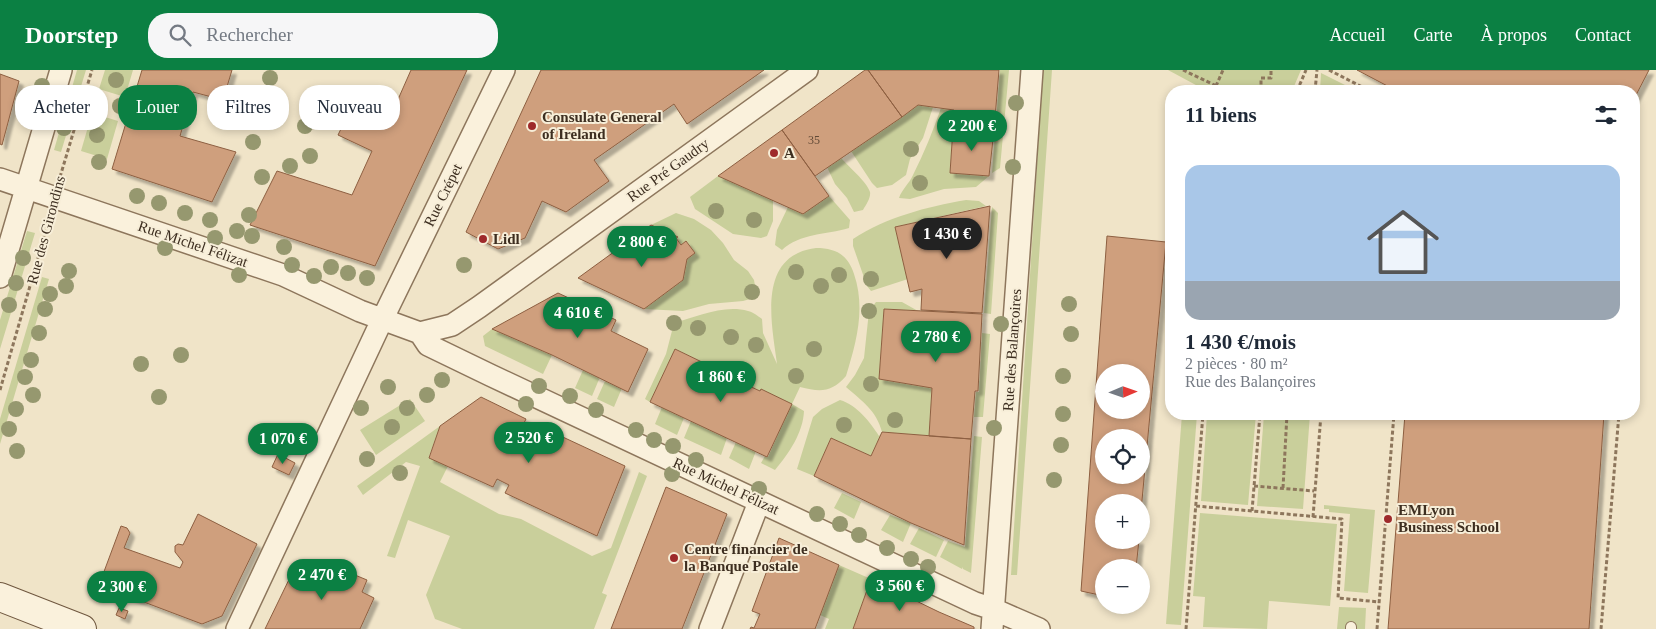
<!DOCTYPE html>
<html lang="fr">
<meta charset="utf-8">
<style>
:root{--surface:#fff;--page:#f6f6f7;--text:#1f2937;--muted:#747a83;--accent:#0b8043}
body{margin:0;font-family:Georgia,serif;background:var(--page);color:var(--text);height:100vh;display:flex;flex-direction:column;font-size:19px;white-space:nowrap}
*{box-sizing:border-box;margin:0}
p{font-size:16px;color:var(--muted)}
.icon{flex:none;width:28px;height:28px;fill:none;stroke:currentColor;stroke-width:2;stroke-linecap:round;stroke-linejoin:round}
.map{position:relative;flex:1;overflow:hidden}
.side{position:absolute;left:1165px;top:15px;width:475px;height:335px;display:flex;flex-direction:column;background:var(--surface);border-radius:20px;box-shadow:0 2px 8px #0003}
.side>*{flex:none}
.guide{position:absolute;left:15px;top:15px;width:475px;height:45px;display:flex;gap:10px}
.needle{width:32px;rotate:88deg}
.fabs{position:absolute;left:1095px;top:294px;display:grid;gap:10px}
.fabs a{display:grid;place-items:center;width:55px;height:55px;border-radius:50%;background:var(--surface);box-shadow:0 2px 8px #0003;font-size:25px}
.price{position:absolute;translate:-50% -42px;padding:0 11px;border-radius:18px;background:var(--accent);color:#fff;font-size:16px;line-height:32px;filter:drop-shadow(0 1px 2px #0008)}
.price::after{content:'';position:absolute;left:50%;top:30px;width:15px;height:11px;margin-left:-8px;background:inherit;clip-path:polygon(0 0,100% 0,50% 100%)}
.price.selected{background:#222;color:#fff}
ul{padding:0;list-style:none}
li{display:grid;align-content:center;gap:10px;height:265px;padding:0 20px}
li span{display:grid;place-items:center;height:155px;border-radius:15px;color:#555}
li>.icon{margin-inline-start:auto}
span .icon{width:90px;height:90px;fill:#fffc;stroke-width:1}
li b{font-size:21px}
h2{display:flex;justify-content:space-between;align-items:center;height:60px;padding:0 20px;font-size:21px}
.chip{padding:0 18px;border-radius:20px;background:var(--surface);box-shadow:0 2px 8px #0003;font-size:18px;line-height:45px}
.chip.selected{background:var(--accent);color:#fff}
header{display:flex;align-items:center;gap:30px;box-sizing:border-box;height:70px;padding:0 25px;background:var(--accent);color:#fff}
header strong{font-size:24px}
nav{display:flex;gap:28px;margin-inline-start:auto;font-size:18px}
.search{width:350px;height:45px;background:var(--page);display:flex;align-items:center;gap:12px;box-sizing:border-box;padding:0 18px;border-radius:20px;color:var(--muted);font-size:19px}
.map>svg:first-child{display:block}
.green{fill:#c9cf9b}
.building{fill:#cf9f7d;stroke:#8d5f41;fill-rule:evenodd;filter:url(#shadow)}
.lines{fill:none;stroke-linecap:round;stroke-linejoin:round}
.service-casing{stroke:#8d765c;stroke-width:12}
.minor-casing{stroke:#8d765c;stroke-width:24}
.secondary-casing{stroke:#6f573f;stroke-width:30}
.path{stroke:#8d765c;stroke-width:3;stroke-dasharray:4 2.5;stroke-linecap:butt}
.service{stroke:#faf1dc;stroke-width:10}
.minor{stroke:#faf1dc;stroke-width:21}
.secondary{stroke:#faf1dc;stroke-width:28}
.tree{fill:#96986f}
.poi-dot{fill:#9e2a2b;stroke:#f7eed8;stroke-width:2}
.labels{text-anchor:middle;stroke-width:4;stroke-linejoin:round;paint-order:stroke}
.number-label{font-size:12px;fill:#624a37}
.poi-label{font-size:15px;font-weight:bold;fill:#3d2e20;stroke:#f7eed8;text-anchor:start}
.street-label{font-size:15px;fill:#3d2e20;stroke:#f7eed8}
</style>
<header>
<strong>Doorstep</strong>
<div class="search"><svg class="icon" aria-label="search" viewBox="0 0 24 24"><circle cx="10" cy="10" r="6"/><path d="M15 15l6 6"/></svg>Rechercher</div>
<nav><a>Accueil</a><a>Carte</a><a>À propos</a><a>Contact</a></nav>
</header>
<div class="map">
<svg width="1656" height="559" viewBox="0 0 1656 559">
<defs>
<filter id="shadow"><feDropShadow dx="4.5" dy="4.5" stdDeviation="1" flood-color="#0004"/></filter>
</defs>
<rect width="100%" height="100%" fill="#f0e4c8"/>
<path class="green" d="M77,0H86L61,82L54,80Z
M105,0H133L125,27L99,19Z
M1000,0H1009L1000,98L992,103Z
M1043,0H1052L1017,505H1011Z
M1168,0H1301L1292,21H1256L1246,15L1242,21H1207Z
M1321,3L1357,21H1320Z
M918,35L933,37L923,68L910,89L906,105L892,115L877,118L872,113L851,81L902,47Z
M941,38L954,40L950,103L989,106L976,117L944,119L910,129L899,128C902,119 909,114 913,105C924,83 933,61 941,38Z
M92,43L118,51L107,89L81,81Z
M841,88C848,96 867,112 870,122C871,128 866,135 863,140L854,142L847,128L835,114L827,97Z
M718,106L773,130V151L767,166L761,168L733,164L695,139L690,127Z
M829,126L850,150L849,158C826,165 800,163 782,180L775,175L777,160L788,137Z
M966,130L979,131L986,136L895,157L908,209L871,221L867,216L853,176V169C887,147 926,137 966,130Z
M992,137L998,143L991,244L984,243Z
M676,143L694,149L711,160L723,173L734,190L748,201L754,210L757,227L743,231L709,234L683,241L644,239L683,210L687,189L695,183L687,172L681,175L676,168L677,167L651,155Z
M27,161L35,163L0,279V250Z
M816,178C836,178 848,185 854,204C866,239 856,273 846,306C831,323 820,322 800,317L792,334L804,341C803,363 789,383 775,400L761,393L765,386L768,387L791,334L749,316L750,314L717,299L716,300L705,295L706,294L675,279L650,332L645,329L666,284L674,253C696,247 724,234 748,241C753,242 758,246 762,249L763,263L777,294C773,261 759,201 798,183C804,180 810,179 816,178Z
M42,207L49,209L0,374V349Z
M876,232H902L918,241L884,239L879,309L932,318L929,366L882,362L871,386L831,368L814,406L797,399L813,347L822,339L840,330C857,335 870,352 879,366L882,362C876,340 863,332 846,317L855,305L864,288L869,241Z
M492,259L552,285L543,304L485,276L483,266Z
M982,263L990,264L983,347H974L976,322H979Z
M583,300L600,307L592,326L575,318Z
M605,311L622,318L614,337L597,329Z
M410,329L425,351L376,385L360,360Z
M662,337L684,348L677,365L655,354Z
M1182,344H1197L1181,555L1166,554Z
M1207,344H1256L1248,435L1201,431Z
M1264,344H1310L1303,439L1257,436Z
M691,351L727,368L721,385L684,368Z
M440,356L429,387L448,396L440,412L499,444L521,449L592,486L611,478L639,402L647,406L602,523L607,525L594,559H462L435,549L426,525L450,466L408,450L395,488L387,486L420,396L406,392L363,425L357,416Z
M974,366L982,367L971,503L963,499V497L962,499L940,487L948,471L965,477Z
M736,372L756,381L749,399L729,388Z
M842,423L861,432L854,449L834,438Z
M1324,435L1375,440L1368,523L1344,521L1350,444L1329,442V439H1324Z
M1200,443L1337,454L1330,536L1269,531L1267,559L1203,557L1205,527L1193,526Z
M890,445L911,453L903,472L881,460Z
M919,458L944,470L936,487L910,474Z
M839,495L871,509L853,559H825L829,549L820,545Z
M1339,537L1366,538L1365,559H1337Z"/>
<path class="building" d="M142,0H232L223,30L193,22L180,66L236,82L212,132L112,99Z
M411,0H467L375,196L250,155L277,101L352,125L372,81L338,65L362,16L396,34Z
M541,0H764L687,54L674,34L594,90L609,111L566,142L542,131L525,168L498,179L466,162Z
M865,0H868L902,47L815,106L782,60Z
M868,0H999L994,60L953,58L954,40L918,35L902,47Z
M1357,0H1649L1634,29V21H1397Z
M0,4L19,11L2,75L0,74Z
M953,58L994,60L989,106L950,103Z
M782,60L829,126L803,144L718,106Z
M990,136L982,243L921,240L922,219L910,222L895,157Z
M651,155L678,167L676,168L681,175L686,171L695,183L687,189L683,210L644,239L578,208Z
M1107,166L1166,172L1141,441V432H1104V470H1139L1136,498H1104V526L1081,521ZM1104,302H1141V340H1104ZM1104,368H1141V405H1104Z
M558,223L616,250L611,261L648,279L628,322L552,285L492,259Z
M884,239L982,244L978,321H975L971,369L929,366L932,318L879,309Z
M675,279L706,294L705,295L716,300L717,299L750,314L749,316L760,321L761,319L792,334L767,387L650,332Z
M481,327L526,349L522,357L533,362L537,355L625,396L597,466L505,423L509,415L497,409L493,417L429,388L440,356Z
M1405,344H1604L1589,559H1388Z
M882,362L971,369L964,475L911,453L814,406L831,368L871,386Z
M278,384L295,393L289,405L272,397Z
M666,417L727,444L682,559H611Z
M198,444L257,474L222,546L202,554L99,515L121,456L127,458L130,463L124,478L180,498L183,492L175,482V476L178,474L183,475Z
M779,468L839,495L815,559H750L751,557L754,558L760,544L752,541Z
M297,493L321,504L326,493L367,510L362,522L374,528L360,559H265Z
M871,509L939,542L974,557V559H853Z
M119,538L128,541L125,549L116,545Z"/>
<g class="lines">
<defs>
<path id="service" d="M1351,559V557"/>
<path id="minor" d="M0,109L283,205L360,241L420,263L452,255L479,237L807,0
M0,207L61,0
M420,263L428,275L490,305L975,533L993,539L1039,559
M237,559L382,250L504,0
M710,559L759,432
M992,559L1032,0"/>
<path id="secondary" d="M0,527L82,559"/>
</defs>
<use href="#service" class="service-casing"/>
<use href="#minor" class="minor-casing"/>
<use href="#secondary" class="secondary-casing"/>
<path class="path" d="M1183,0L1227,21
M1329,0L1370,21
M1216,16L1223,0
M1261,21V8H1271V0
M1297,21L1306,0
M1315,21L1317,0
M60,107L92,0
M0,320L49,150
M1254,416L1314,421
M1283,418L1287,344
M1196,436L1342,449L1338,528L1379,532
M1252,441L1260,344
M1313,447L1321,344
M1186,559L1203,344
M1377,559L1394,344
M1601,559L1619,344"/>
<use href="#service" class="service"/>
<use href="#minor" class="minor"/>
<use href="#secondary" class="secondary"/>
</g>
<g class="tree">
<circle cx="270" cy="8" r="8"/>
<circle cx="116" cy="10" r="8"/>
<circle cx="42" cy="16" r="8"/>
<circle cx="72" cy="30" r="8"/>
<circle cx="1016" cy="33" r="8"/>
<circle cx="120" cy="36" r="8"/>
<circle cx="260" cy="43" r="8"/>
<circle cx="305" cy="56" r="8"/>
<circle cx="64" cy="58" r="8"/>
<circle cx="97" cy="65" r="8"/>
<circle cx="253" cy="72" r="8"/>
<circle cx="911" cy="79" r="8"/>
<circle cx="310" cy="86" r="8"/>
<circle cx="99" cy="92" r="8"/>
<circle cx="290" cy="96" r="8"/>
<circle cx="1013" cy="97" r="8"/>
<circle cx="262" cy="107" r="8"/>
<circle cx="920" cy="113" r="8"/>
<circle cx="137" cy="126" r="8"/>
<circle cx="159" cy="133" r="8"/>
<circle cx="716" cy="141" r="8"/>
<circle cx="185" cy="143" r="8"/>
<circle cx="249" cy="145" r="8"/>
<circle cx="210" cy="150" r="8"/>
<circle cx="754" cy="150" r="8"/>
<circle cx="237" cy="161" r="8"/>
<circle cx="252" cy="166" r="8"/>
<circle cx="215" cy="168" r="8"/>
<circle cx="284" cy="177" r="8"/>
<circle cx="165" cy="178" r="8"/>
<circle cx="23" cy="188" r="8"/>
<circle cx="292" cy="195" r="8"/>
<circle cx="464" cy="195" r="8"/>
<circle cx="331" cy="197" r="8"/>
<circle cx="69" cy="201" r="8"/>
<circle cx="796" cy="202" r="8"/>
<circle cx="348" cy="203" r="8"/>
<circle cx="239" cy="205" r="8"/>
<circle cx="839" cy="205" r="8"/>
<circle cx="314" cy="206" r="8"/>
<circle cx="367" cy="208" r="8"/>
<circle cx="871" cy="209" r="8"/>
<circle cx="16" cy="213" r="8"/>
<circle cx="66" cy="216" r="8"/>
<circle cx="821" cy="216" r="8"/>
<circle cx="752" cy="222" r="8"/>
<circle cx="50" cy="224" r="8"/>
<circle cx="1069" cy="234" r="8"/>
<circle cx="9" cy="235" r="8"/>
<circle cx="45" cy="239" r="8"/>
<circle cx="869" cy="241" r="8"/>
<circle cx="674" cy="253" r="8"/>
<circle cx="1001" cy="254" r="8"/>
<circle cx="698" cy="258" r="8"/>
<circle cx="39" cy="263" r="8"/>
<circle cx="1071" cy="264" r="8"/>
<circle cx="731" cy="267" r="8"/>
<circle cx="756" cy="275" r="8"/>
<circle cx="814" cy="279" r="8"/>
<circle cx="181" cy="285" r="8"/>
<circle cx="31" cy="290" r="8"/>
<circle cx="141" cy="294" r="8"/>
<circle cx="796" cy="306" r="8"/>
<circle cx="1063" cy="306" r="8"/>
<circle cx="25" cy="307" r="8"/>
<circle cx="442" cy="310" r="8"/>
<circle cx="871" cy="314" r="8"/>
<circle cx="539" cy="316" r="8"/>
<circle cx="388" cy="317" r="8"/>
<circle cx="33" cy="325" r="8"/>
<circle cx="427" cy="325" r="8"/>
<circle cx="570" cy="326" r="8"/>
<circle cx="159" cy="327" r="8"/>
<circle cx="526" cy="334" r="8"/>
<circle cx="361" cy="338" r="8"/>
<circle cx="407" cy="338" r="8"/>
<circle cx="16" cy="339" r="8"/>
<circle cx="596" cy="340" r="8"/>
<circle cx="1063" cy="344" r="8"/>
<circle cx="895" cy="350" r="8"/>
<circle cx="844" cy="355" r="8"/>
<circle cx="392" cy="357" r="8"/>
<circle cx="994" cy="358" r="8"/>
<circle cx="9" cy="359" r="8"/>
<circle cx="636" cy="360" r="8"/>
<circle cx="654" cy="370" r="8"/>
<circle cx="1061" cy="375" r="8"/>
<circle cx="673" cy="376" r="8"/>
<circle cx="17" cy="381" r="8"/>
<circle cx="367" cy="389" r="8"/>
<circle cx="696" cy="390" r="8"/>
<circle cx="400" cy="403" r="8"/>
<circle cx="672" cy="404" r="8"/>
<circle cx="1054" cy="410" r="8"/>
<circle cx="759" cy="419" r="8"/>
<circle cx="817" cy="444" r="8"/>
<circle cx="840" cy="454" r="8"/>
<circle cx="859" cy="465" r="8"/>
<circle cx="887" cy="478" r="8"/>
<circle cx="911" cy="489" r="8"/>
<circle cx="928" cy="497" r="8"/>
</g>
<g class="poi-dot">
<circle cx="532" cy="56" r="5"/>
<circle cx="774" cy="83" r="5"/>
<circle cx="483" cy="169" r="5"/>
<circle cx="1388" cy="449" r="5"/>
<circle cx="674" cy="488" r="5"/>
</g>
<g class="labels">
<g class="number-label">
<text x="814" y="74">35</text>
</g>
<g class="poi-label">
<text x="542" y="52">Consulate General<tspan x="542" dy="17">of Ireland</tspan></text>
<text x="784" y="88">A</text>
<text x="493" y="174">Lidl</text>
<text x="1398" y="445">EMLyon<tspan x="1398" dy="17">Business School</tspan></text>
<text x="684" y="484">Centre financier de<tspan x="684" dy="17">la Banque Postale</tspan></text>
</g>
<g class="street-label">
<text transform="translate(668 100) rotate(-36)" y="5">Rue Pré Gaudry</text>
<text transform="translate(443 125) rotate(-64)" y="5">Rue Crépet</text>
<text transform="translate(46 160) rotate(-75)" y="5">Rue des Girondins</text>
<text transform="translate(193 174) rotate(19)" y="5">Rue Michel Félizat</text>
<text transform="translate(1012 280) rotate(-86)" y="5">Rue des Balançoires</text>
<text transform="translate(726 416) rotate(25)" y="5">Rue Michel Félizat</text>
</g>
</g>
</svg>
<div class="fabs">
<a><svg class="needle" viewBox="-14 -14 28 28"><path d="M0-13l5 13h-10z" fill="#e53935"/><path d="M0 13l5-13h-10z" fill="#747a83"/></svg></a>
<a><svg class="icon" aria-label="locate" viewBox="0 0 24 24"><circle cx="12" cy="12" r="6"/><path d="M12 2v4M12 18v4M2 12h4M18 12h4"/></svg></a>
<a>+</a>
<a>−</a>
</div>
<b class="price" style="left:972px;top:82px">2 200 €</b>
<b class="price selected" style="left:947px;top:190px">1 430 €</b>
<b class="price" style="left:642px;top:198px">2 800 €</b>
<b class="price" style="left:578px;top:269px">4 610 €</b>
<b class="price" style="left:936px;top:293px">2 780 €</b>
<b class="price" style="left:721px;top:333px">1 860 €</b>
<b class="price" style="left:529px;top:394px">2 520 €</b>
<b class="price" style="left:283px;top:395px">1 070 €</b>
<b class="price" style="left:322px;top:531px">2 470 €</b>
<b class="price" style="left:900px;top:542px">3 560 €</b>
<b class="price" style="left:122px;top:543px">2 300 €</b>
<div class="guide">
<a class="chip">Acheter</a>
<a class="chip selected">Louer</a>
<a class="chip">Filtres</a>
<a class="chip">Nouveau</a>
</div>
<section class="side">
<h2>11 biens<svg class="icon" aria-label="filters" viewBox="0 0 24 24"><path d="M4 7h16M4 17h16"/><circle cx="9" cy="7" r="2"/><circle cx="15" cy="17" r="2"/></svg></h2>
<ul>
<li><span style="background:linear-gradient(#a9c7e8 75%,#9aa5b1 0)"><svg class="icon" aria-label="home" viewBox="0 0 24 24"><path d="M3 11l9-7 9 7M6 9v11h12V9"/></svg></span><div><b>1 430 €/mois</b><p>2 pièces · 80 m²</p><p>Rue des Balançoires</p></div></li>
</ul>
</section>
</div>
